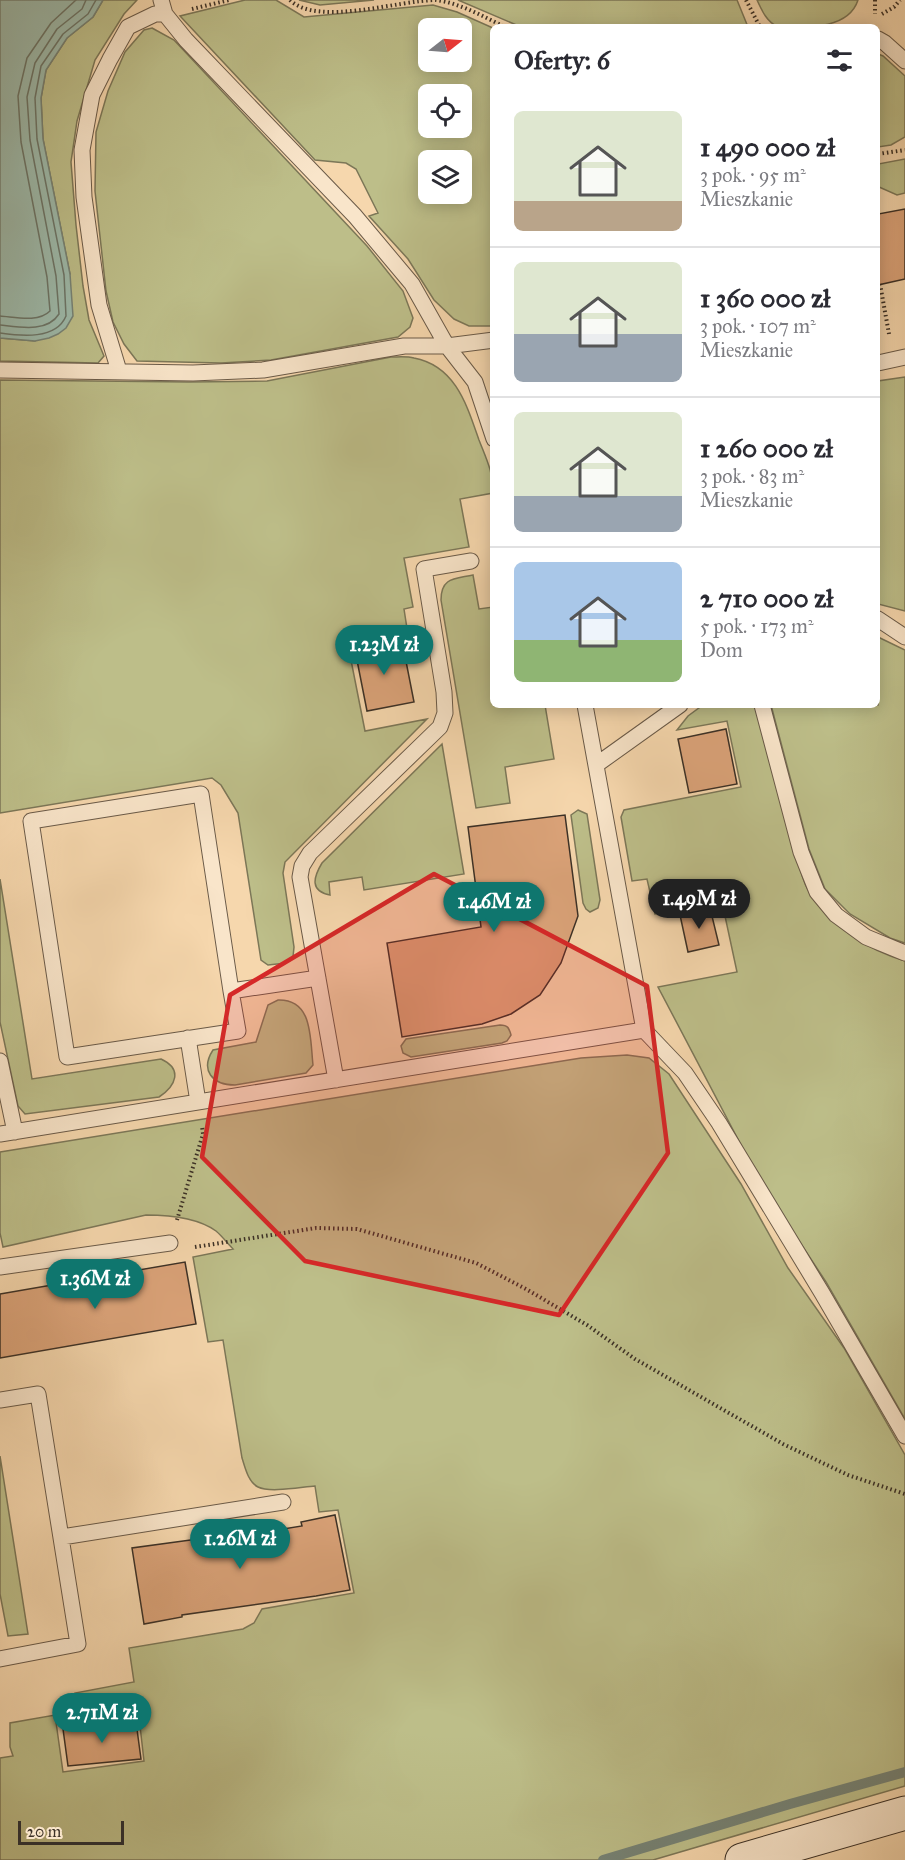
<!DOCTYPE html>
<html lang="pl">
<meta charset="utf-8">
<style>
:root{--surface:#fff;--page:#f2f2f3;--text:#2b2b33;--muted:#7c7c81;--line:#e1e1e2;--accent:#0f766e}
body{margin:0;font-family:"IM FELL Great Primer",serif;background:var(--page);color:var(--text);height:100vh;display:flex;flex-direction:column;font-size:22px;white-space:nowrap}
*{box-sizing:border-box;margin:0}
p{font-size:20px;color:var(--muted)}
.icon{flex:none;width:33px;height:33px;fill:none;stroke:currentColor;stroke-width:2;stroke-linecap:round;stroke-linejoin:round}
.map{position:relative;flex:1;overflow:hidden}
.details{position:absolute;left:490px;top:24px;width:390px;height:684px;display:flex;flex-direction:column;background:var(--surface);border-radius:9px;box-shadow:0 3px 15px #0003}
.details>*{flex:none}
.needle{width:39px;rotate:73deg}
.fabs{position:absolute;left:418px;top:18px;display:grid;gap:12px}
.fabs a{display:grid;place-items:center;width:54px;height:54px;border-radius:9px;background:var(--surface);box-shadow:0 3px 15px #0003;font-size:30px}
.scale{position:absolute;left:18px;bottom:15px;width:106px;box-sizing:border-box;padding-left:6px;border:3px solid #3b3026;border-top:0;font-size:16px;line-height:21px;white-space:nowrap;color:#3b3026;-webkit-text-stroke:4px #f9e5ca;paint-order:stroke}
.price{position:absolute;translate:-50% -51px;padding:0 14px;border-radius:21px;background:var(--accent);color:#fff;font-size:20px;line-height:39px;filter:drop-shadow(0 2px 3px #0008)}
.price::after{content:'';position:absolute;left:50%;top:36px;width:18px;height:14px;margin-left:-9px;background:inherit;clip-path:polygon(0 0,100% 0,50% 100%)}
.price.current{background:#222;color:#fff}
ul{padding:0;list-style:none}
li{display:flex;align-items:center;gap:18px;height:150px;padding:0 24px}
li+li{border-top:2px solid var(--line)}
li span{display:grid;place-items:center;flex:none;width:168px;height:120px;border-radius:9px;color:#555}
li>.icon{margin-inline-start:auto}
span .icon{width:72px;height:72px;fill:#fffc;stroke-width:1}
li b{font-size:26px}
h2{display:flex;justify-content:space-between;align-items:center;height:72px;padding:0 24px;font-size:26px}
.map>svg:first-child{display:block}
.green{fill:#bdbe89;stroke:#7c7758;stroke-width:1.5;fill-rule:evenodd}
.water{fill:#9dbaab;stroke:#768376;stroke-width:1.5}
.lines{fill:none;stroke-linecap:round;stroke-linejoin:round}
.shore{stroke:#6c7568;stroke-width:1.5}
.stream{stroke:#768376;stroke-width:10}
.building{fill:#dba379;stroke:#3b3026;stroke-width:1.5}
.service-casing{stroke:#6a5a48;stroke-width:17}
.secondary-casing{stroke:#3b3026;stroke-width:35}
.path{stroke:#3b3026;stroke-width:4;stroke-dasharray:1.5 3;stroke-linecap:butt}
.service{stroke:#f9e5ca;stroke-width:15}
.secondary{stroke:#f9e5ca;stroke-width:33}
.marked{fill:#d62828;fill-opacity:0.2;stroke:#d62828;stroke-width:4.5;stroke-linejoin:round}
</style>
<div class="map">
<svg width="905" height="1860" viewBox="0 0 905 1860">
<rect width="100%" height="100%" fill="#f6d7ad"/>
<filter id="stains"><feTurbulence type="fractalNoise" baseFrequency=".00333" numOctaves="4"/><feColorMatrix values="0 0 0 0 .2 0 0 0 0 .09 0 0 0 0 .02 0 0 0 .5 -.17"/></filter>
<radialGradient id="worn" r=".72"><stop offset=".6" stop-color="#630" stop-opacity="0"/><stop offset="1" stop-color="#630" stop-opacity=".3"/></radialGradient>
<path class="green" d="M103,0H137L124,14L95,60L77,121L71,162L76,225L83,286L89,320L104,356L98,363L0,361V338L35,341L70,274L43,139L41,98L46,70L67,38L93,17Z
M245,0H276L304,17L433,5L457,12L493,28V326H469L454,319L434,300L408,259L369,216L378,213L356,169L346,163L315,160L180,16ZM429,28H462V62H429ZM429,94H462V128H429ZM429,160H462V194H429Z
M299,0H374L320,5Z
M458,0H737L748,27H521Z
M757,0H858C848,31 803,27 778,27C767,22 762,11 757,0Z
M152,28L174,40L367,246L403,291L413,318L410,327L398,337L271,360L221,363L137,361L124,344L113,322L106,291L95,191L96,132L108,91L125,52L144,30Z
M878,54L883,56L905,76V137L891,145L878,147Z
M905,159V193L897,195L879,187L878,164Z
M391,357C398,357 407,356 414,358C456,366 467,406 479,440C486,458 494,474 493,493L460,499L469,547L404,558L413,607L404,609L408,635L348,645L365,731L427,719L285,862L283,873L294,947L293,957L286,963L268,965L261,960L238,813L221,785L212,778L0,813V380L189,382L267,381Z
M905,377V611L878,604V381Z
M473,575L479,609L493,607L494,705H545L554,759L505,767L510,803L476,808L441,600C441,577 455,579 473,575Z
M878,637L905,650V943L890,938L850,914L825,889L809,849L771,705H878Z
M703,705H757C768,751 780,796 793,842C798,857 800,876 808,890C829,925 867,950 905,961V1419L826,1282L761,1183L658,987L737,972L722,902L655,914L647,879L632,881L621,817L624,810L741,787L727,721L677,730L688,716Z
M442,744L464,874L364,890L362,877L329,882L330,895C310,891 313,878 322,863Z
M578,810L587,814L600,900L598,908L590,912L586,909L583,903L571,815Z
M0,879L32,1079L161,1059C183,1069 176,1086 159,1097L25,1114L18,1106L0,1022Z
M278,1000C313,999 310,1038 313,1065L306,1073L235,1085C212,1085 200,1070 213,1050L256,1042L268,1005Z
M500,1025C508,1025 509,1028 511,1035L507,1041L502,1043L411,1057L403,1053L401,1046L406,1039Z
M627,1055L649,1058L669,1074L741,1184L788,1268L844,1348L905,1455V1786L653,1860H0V1758L13,1756L10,1747V1723L55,1715L63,1772L144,1761L139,1717L79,1725L75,1693L134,1682L129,1648L243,1629L254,1623L262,1609L354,1593L338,1510L319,1512L315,1486C301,1487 270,1493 258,1487C248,1482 245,1467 242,1458L223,1340L208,1342L193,1257L233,1249C228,1244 222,1236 216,1231C198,1218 169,1215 146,1215L3,1247L0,1233V1152L581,1058Z
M0,1456L28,1634L8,1636L0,1594Z"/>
<path class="water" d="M0,0H103L93,17L67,38L46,70L41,98L43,139L70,274L73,316L66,328L58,334L49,338L35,341L0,338Z"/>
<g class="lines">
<path class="shore" d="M0,316C15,317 38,323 50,311L47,277L21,142L18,96L27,58L51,23L76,0
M0,325C19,327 47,333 59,314L56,276L30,140L27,97L35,63L57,29L82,9L86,0
M0,333C21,336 56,340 66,316L64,275L37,139L35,98L41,66L63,34L88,14L96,0"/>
<path class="stream" d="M603,1860L790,1804L905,1772"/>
</g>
<path class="building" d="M905,209V279L878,285V214Z
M402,641L414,702L367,711L355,650Z
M726,729L737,784L689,793L678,739Z
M565,815L578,916L561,963L540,995L511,1014L482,1024L402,1037L387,943L481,927L468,827Z
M710,908L719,945L688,952L680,915Z
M185,1262L196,1324L0,1358V1294Z
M335,1515L350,1590L316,1596L182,1615V1617L144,1624L132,1548L227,1535V1538L302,1526L301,1522Z
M136,1722L141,1759L68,1766L63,1729Z"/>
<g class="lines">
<defs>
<path id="service" d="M161,0L165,14L186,40L355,216L412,284L447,346L494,340
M878,39L885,43L905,61
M878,363L905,357
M0,370L193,373L263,370L404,346H447L475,382L494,439
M119,371L99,305L84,197L82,150L92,95L110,59L128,27L155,14H165
M878,619L905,637
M585,705L644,1030L685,1073L719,1123L822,1293L905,1436
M762,705L801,852L817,892L836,915L866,937L905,953
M596,765L680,705
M231,991L201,794L31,821L67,1057L238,1031L231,991L318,978
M188,1038L198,1102
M0,1061L15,1132
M336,1080L300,877L302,866L310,853L440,727L445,713L444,692L424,569L471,561
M0,1134L644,1030
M0,1267L170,1243
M0,1400L38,1394L78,1644L0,1659
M62,1537L283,1502"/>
<path id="secondary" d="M742,1860L905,1813"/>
</defs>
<use href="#service" class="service-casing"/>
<use href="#secondary" class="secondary-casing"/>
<path class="path" d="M290,0C317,27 400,0 436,0C460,3 484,17 505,27
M746,0L760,27
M875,0V14
M192,9L229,0
M882,14L894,7L900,0
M878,154L905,150
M880,284L889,334
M177,1220L203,1134L202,1126
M195,1247L316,1228L357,1229L476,1263L526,1289L587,1325L635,1359L783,1444L848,1475L905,1494"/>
<use href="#service" class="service"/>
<use href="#secondary" class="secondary"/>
</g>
<path class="marked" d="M434,874L647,986L668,1153L559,1315L305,1261L202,1157L230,995Z"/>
<rect width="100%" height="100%" filter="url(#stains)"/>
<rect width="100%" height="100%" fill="url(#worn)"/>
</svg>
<div class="fabs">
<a><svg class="needle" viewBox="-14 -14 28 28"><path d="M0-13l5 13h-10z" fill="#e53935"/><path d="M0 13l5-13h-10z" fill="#7c7c81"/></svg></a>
<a><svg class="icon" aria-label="locate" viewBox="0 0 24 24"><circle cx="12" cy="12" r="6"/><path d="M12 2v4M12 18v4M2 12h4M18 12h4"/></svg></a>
<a><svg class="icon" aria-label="layers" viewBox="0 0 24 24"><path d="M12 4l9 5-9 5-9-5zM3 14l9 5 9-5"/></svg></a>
</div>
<div class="scale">20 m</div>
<b class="price" style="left:384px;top:676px">1.23M zł</b>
<b class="price current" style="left:699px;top:930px">1.49M zł</b>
<b class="price" style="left:494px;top:933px">1.46M zł</b>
<b class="price" style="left:95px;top:1310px">1.36M zł</b>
<b class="price" style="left:240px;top:1570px">1.26M zł</b>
<b class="price" style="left:102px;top:1744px">2.71M zł</b>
<section class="details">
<h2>Oferty: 6<svg class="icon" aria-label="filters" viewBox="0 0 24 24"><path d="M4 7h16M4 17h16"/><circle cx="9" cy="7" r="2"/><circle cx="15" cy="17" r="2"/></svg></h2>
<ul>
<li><span style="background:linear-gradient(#dfe7d0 75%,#b9a48a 0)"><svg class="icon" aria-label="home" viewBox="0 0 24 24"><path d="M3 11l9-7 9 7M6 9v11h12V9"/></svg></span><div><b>1 490 000 zł</b><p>3 pok. · 95 m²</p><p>Mieszkanie</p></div></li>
<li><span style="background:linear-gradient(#dfe7d0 60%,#9aa5b1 0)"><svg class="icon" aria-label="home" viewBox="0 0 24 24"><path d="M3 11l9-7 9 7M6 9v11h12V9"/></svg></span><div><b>1 360 000 zł</b><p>3 pok. · 107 m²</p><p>Mieszkanie</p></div></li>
<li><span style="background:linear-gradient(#dfe7d0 70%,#9aa5b1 0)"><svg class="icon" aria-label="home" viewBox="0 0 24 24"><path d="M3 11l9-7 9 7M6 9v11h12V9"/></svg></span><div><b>1 260 000 zł</b><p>3 pok. · 83 m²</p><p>Mieszkanie</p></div></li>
<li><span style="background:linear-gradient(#a9c7e8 65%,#8fb573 0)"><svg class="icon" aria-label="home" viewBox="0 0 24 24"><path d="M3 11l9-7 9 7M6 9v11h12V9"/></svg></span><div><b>2 710 000 zł</b><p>5 pok. · 173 m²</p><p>Dom</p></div></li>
</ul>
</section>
</div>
